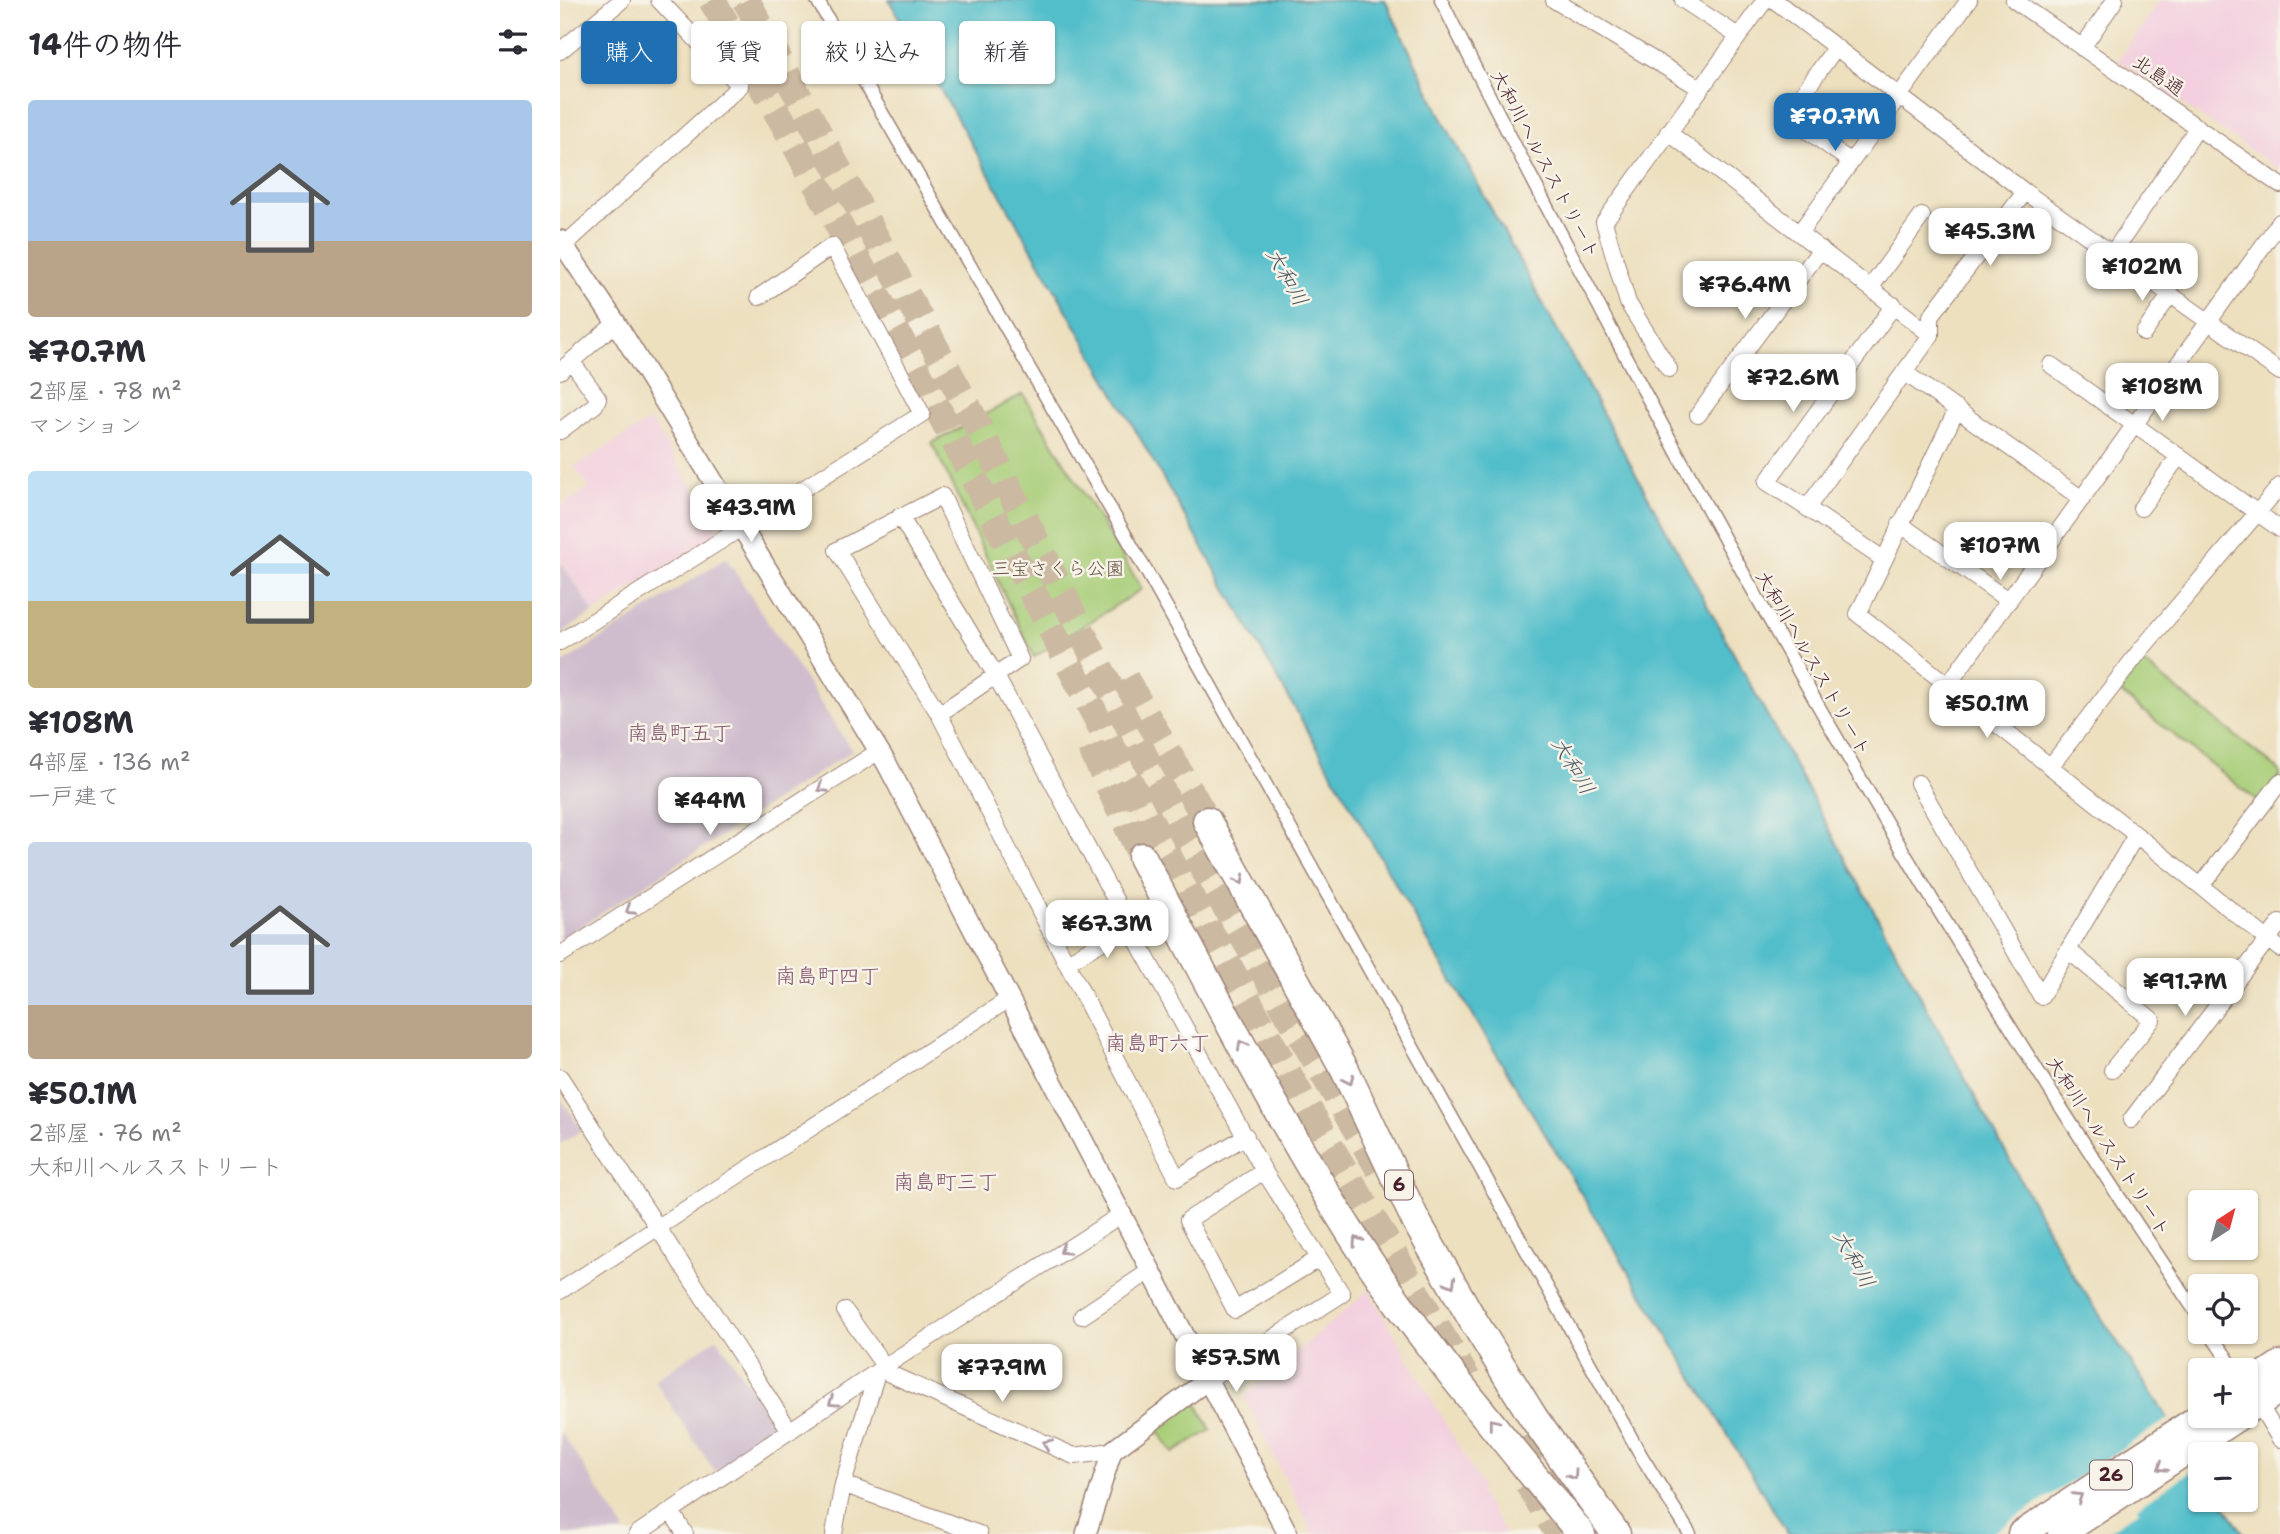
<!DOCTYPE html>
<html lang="ja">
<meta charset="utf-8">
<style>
:root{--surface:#fff;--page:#f7f7f7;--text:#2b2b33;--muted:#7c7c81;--accent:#1f6fb2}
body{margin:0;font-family:"Shantell Sans","Klee One",sans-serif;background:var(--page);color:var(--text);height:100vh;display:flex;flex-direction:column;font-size:26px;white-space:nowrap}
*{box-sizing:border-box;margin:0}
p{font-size:23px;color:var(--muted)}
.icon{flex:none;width:38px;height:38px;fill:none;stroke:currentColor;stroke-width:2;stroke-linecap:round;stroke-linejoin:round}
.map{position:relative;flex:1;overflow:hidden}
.sheet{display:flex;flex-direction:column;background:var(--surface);width:560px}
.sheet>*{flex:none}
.guide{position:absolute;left:21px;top:21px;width:665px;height:63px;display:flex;gap:14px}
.needle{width:46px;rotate:36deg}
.fabs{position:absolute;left:1628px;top:1190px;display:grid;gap:14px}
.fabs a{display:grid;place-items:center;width:70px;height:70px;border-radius:7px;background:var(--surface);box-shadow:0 2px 5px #0004;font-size:35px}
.price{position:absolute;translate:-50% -60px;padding:0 16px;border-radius:14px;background:#fff;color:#222;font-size:23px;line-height:46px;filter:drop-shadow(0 2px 4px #0008)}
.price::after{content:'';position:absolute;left:50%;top:42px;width:21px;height:16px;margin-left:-10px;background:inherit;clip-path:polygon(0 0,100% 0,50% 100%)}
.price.selected{background:var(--accent);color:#fff}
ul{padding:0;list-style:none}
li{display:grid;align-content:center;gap:14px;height:371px;padding:0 28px}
li span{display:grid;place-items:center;height:217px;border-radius:7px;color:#555}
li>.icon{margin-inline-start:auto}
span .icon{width:126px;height:126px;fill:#fffc;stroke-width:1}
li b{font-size:30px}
h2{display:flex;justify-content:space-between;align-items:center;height:84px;padding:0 28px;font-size:30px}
.pill{padding:0 24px;border-radius:7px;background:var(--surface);box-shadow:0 2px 5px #0004;font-size:24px;line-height:63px}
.pill.selected{background:var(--accent);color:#fff}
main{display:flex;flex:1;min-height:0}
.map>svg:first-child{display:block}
.built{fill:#f3cfdf}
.industrial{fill:#cfbdce}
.green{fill:#a7cd77;stroke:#787651;stroke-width:2}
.water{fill:#51beca;stroke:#4e6e7a;stroke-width:2}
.pier{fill:#ede0bf}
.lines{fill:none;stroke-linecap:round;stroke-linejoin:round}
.motorway-tunnel{stroke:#ccb9a1;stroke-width:28;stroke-dasharray:28 14;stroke-linecap:butt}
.pedestrian-casing{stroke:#9c8075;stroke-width:15}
.minor-casing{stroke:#9c8075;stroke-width:18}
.tertiary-casing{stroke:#9c8075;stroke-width:22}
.trunk-casing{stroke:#9c8075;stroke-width:29}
.motorway-casing{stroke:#9c8075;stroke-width:31}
.pedestrian{stroke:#fff;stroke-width:12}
.minor{stroke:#fff;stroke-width:16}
.tertiary{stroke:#fff;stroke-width:19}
.trunk{stroke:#fff;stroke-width:26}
.motorway{stroke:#fff;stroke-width:28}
.oneway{stroke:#ae9aa0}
.labels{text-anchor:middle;stroke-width:5;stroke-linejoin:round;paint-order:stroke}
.shield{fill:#f7f3e8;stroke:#7e5f64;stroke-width:2}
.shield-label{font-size:18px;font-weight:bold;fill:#4a1f2b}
.street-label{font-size:19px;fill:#4a1f2b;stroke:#f7f3e8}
.park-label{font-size:19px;fill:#665342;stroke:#f7f3e8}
.water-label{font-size:21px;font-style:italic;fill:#4c5763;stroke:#f7f3e8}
.neighbourhood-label{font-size:21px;fill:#7f506b;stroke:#f7f3e8}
</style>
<main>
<section class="sheet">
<h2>14件の物件<svg class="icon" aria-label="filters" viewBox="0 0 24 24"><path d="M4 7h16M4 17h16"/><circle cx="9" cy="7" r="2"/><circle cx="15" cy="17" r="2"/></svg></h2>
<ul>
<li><span style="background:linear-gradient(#a9c7e8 65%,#b9a48a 0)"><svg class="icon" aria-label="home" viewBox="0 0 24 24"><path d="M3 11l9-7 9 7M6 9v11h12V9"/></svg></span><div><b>¥70.7M</b><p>2部屋 · 78 m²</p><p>マンション</p></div></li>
<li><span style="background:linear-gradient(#bfe0f5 60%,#c2b280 0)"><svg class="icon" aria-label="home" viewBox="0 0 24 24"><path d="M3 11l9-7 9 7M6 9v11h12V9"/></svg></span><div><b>¥108M</b><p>4部屋 · 136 m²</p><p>一戸建て</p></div></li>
<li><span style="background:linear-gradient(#c9d6e8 75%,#b9a48a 0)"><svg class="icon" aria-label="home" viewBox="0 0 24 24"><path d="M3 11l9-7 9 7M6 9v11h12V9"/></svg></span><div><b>¥50.1M</b><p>2部屋 · 76 m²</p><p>大和川ヘルスストリート</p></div></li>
</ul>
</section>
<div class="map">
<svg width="1720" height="1534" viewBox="0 0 1720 1534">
<rect width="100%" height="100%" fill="#f7f3e8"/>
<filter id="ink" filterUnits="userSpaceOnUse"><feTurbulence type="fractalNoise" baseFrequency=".0143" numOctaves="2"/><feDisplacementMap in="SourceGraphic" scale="14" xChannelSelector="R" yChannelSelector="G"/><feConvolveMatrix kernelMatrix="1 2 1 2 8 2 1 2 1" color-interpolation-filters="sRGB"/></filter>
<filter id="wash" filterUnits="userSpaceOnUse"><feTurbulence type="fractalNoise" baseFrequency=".00686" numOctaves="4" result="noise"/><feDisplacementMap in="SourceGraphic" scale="28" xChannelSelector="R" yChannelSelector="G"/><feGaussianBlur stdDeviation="1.57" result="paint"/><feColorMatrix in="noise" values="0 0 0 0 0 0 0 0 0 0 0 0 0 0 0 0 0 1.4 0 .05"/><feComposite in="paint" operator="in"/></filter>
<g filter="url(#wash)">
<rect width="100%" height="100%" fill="#ede0bf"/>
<path class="built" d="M1600,0H1720V170L1558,60Z
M91,420L160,532L34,612L0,559V507L30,487L14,467Z
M809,1290L922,1487L918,1490L946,1534H753L684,1397Z"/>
<path class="industrial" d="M166,558L292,751L0,940V665Z
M0,561L34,612L0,634Z
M0,1097L22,1130L0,1144Z
M157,1338L213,1421L211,1435L155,1472L94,1380Z
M0,1431L65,1530L60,1534H0Z"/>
<path class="green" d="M463,394L582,589L474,657L372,443Z
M1582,662L1720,771V776L1699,802L1558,691Z
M635,1400L651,1430L613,1453L596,1428Z"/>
<path class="water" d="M329,0H825L885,124L1508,1267L1640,1467V1500H1661L1684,1534H1228L875,953Z"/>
<path class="pier" d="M1611,1417L1640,1461V1466L1577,1507L1579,1511L1543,1534H1431Z"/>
</g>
<g filter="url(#ink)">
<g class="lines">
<path class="motorway-tunnel" d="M152,0L227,129L391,434L604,849L742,1099L907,1379
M186,0L414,419L625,837L820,1170
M565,679L647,821
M531,747L582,857
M971,1432L1028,1530
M968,1483L999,1534"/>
<defs>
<path id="pedestrian" d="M257,0L588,574L1082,1457L1130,1534
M881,0C936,112 995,222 1053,333C1232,671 1424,1002 1640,1318
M1649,1332L1675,1370"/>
<path id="minor" d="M994,0L1140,88
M1123,0L1178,36
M1214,0L1465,192L1720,372
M1454,0L1720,185
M1276,47L1227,116L1291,162
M1522,48L1555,0
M0,51L62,0
M1108,132L1371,335
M1240,232L1409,0
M0,249L180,86L99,0
M1552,254L1638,127
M1311,287L1362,216
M1584,333L1610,295
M1491,365L1720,529
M1109,369L1068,303L1044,222L1205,0
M0,371L56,323
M1344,372L1522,499
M1397,409L1298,614L1720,949
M1138,415L1261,249
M0,431L35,405L38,398L12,362
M1247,508L1207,482L1334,305
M1581,508L1619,456
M340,516L436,676L569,926L704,1171L782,1294L646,1381
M1340,524L1449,601
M1323,559L1247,508L1371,335V316L1465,192
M0,642L362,414L272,246L199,297
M1388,685L1720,222
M379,714L460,659L382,496L277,550L379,714L617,1178L686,1136
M1490,767L1579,652L1720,486
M1358,783L1481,996L1576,835
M1641,886L1720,782
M1508,950L1592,1020L1552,1070
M0,955L319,751
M506,963L569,926
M0,1077L230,1431
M1571,1120L1720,923
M704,1171L628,1220L675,1310L758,1259
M0,1291L449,999
M285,1311L330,1374L514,1456L552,1451
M522,1316L590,1271
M1696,1399L1720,1439
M283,1484L419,1534
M111,1511L125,1534
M77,1534L333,1361L562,1214
M274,1534L283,1484L317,1373"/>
<path id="tertiary" d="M0,240L56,323L327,764L728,1534
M526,1534L552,1451L646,1381"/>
<path id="trunk" d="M1685,1387L1720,1364
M1685,1412L1720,1390
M1461,1534L1641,1416
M1501,1534L1680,1416"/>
<path id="motorway" d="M647,821L785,1070L855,1219L911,1317L973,1417L1056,1534
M582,857C648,983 714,1111 790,1232C857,1338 942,1436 1021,1534"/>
</defs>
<use href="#pedestrian" class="pedestrian-casing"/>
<use href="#minor" class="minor-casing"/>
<use href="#tertiary" class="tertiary-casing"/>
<use href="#trunk" class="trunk-casing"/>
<use href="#motorway" class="motorway-casing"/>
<use href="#pedestrian" class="pedestrian"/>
<use href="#minor" class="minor"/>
<use href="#tertiary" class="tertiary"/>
<use href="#trunk" class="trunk"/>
<use href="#motorway" class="motorway"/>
</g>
<defs><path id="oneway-chevron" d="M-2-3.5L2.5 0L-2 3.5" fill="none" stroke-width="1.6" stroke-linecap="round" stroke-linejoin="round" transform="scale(1.75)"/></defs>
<g class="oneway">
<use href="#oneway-chevron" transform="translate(262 788) rotate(147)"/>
<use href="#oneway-chevron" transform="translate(680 880) rotate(61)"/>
<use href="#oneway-chevron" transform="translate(70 910) rotate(147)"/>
<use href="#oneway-chevron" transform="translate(682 1045) rotate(-119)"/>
<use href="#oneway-chevron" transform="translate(789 1080) rotate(64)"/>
<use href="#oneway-chevron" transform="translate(797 1241) rotate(-125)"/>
<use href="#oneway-chevron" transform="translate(504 1250) rotate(147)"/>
<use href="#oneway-chevron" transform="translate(891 1283) rotate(61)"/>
<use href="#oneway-chevron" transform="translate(273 1402) rotate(146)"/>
<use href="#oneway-chevron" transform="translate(933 1423) rotate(-128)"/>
<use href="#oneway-chevron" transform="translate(487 1444) rotate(-156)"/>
<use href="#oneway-chevron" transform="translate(1602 1467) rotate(147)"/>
<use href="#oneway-chevron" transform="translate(1013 1475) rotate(55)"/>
<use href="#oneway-chevron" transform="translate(1518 1497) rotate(-33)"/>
</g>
</g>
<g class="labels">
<g class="shield">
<rect x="825" y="1170.5" width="28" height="29" rx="5"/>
<rect x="1530" y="1460.5" width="42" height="29" rx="5"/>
</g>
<g class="shield-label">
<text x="839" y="1191">6</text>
<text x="1551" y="1481">26</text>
</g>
<g class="street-label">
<text transform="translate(1599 75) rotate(34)" y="7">北島通</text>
<text transform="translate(986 164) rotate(62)" y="7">大和川ヘルスストリート</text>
<text transform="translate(1254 663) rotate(60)" y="7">大和川ヘルスストリート</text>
<text transform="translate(1549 1146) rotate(57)" y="7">大和川ヘルスストリート</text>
</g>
<g class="park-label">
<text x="498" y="575">三宝さくら公園</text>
</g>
<g class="water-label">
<text transform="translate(727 277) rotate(61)" y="7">大和川</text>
<text transform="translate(1013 766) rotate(59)" y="7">大和川</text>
<text transform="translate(1294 1259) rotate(61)" y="7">大和川</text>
</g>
<g class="neighbourhood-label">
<text x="120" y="740">南島町五丁</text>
<text x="268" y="983">南島町四丁</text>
<text x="598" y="1050">南島町六丁</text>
<text x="386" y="1189">南島町三丁</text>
</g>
</g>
</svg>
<div class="fabs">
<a><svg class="needle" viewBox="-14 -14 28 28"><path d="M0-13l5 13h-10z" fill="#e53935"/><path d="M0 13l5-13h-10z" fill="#7c7c81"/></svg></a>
<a><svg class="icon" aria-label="locate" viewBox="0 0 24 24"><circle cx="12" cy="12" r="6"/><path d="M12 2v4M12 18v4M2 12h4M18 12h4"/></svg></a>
<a>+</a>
<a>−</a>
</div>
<b class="price selected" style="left:1275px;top:153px">¥70.7M</b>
<b class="price" style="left:1430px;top:268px">¥45.3M</b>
<b class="price" style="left:1582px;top:303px">¥102M</b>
<b class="price" style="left:1185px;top:321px">¥76.4M</b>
<b class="price" style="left:1233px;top:414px">¥72.6M</b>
<b class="price" style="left:1602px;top:423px">¥108M</b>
<b class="price" style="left:191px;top:544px">¥43.9M</b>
<b class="price" style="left:1440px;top:582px">¥107M</b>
<b class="price" style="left:1427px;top:740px">¥50.1M</b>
<b class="price" style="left:150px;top:837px">¥44M</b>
<b class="price" style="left:547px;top:960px">¥67.3M</b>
<b class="price" style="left:1625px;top:1018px">¥91.7M</b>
<b class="price" style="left:676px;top:1394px">¥57.5M</b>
<b class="price" style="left:442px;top:1404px">¥77.9M</b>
<div class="guide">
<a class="pill selected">購入</a>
<a class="pill">賃貸</a>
<a class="pill">絞り込み</a>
<a class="pill">新着</a>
</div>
</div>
</main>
